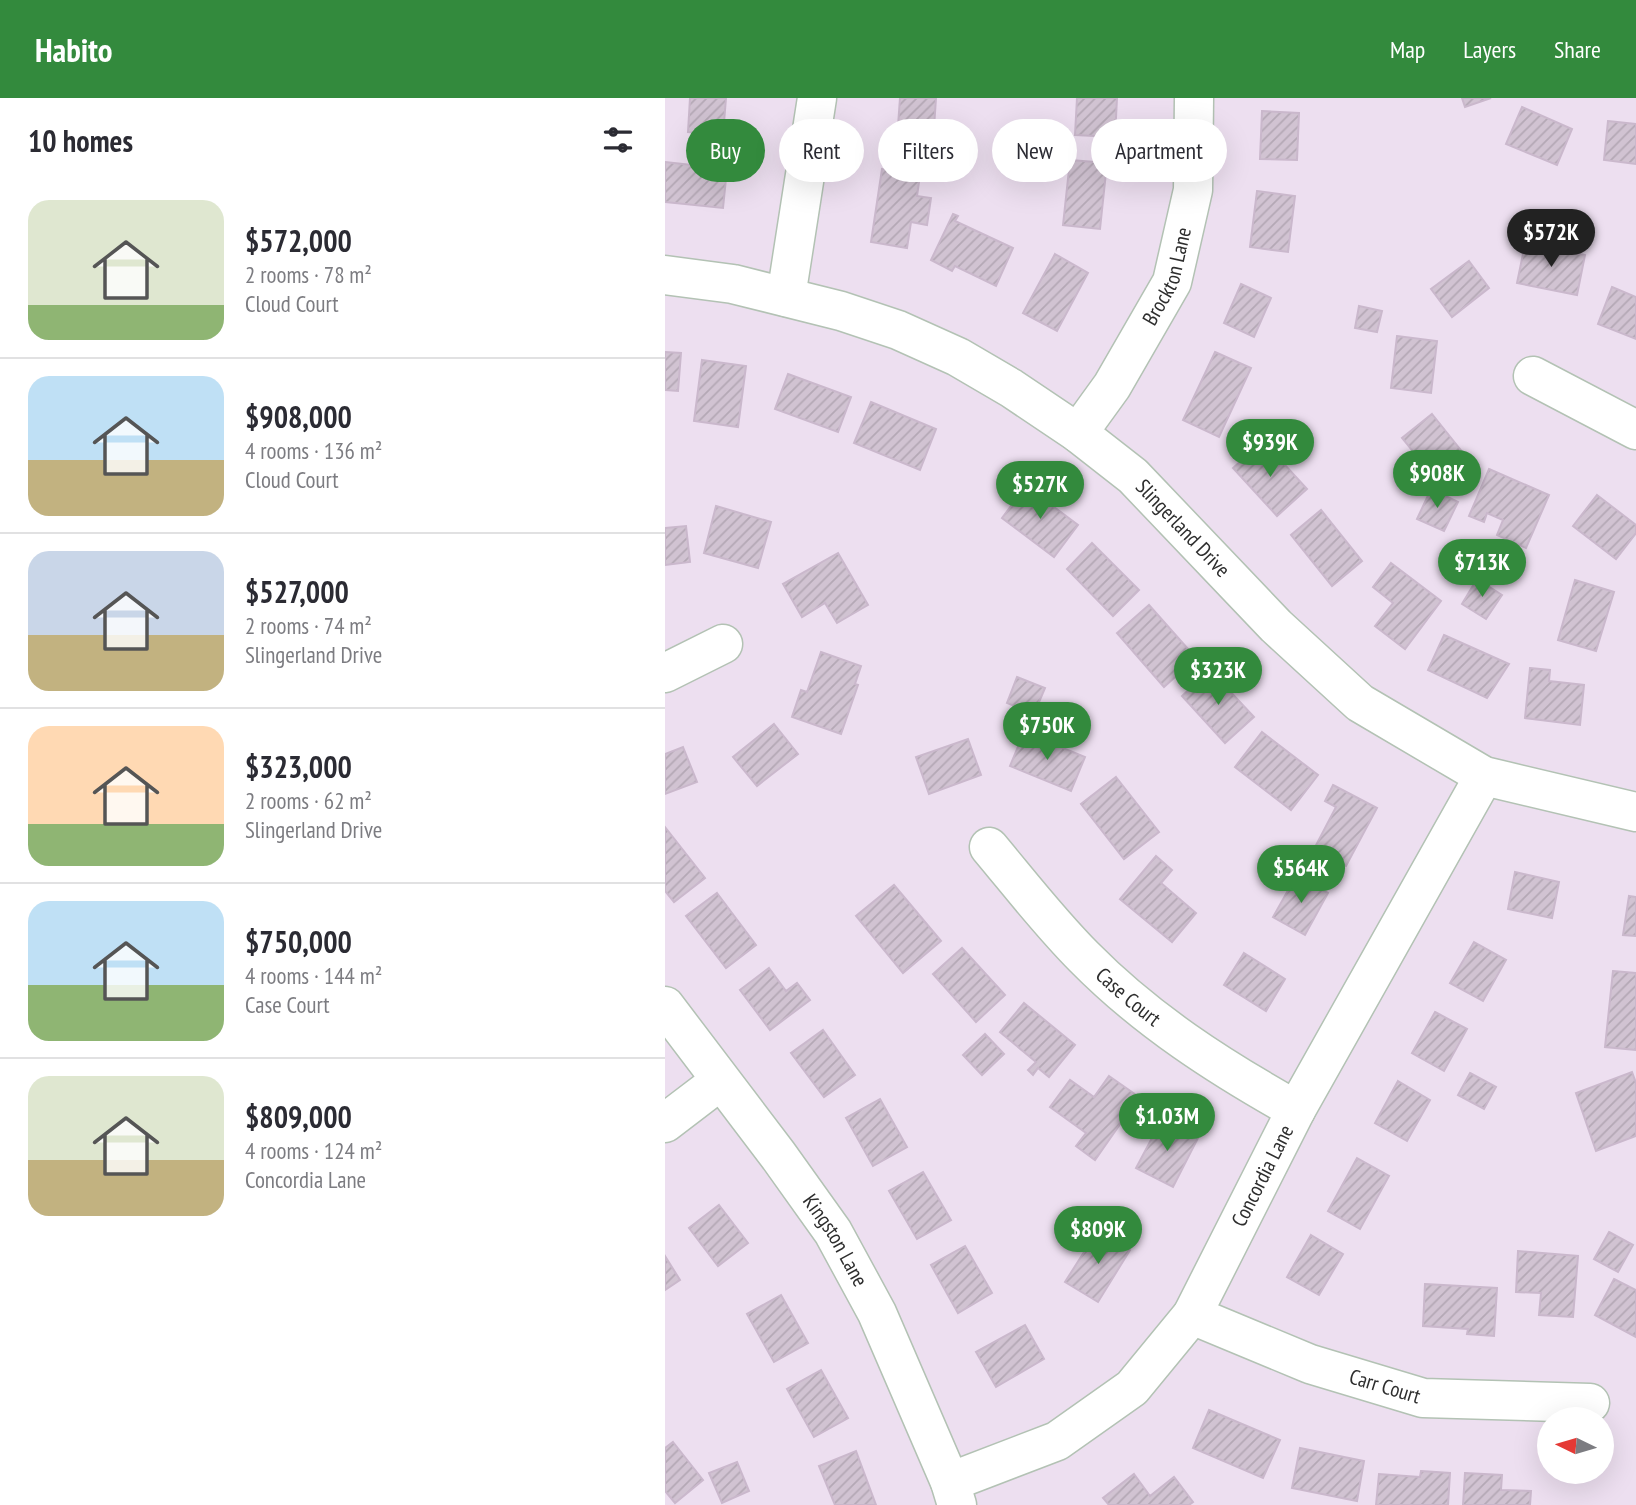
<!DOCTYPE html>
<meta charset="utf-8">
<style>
:root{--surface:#fff;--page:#f2f2f3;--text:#2b2b33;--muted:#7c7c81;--line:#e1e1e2;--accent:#338a3d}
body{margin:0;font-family:"PT Sans Narrow",sans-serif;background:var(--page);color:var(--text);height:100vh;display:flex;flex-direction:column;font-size:26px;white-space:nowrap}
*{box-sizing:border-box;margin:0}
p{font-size:23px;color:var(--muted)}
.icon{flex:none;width:38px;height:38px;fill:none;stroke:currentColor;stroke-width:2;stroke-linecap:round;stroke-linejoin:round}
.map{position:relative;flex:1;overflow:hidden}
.panel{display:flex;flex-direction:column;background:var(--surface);width:665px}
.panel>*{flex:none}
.top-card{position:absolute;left:21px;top:21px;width:665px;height:63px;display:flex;gap:14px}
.needle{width:46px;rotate:275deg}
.controls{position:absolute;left:872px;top:1309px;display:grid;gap:14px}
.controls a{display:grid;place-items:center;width:77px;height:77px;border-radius:50%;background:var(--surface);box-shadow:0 7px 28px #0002;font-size:35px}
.price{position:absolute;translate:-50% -60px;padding:0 16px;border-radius:24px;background:var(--accent);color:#fff;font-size:23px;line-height:46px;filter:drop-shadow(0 2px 4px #0008)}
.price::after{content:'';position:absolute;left:50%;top:42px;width:21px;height:16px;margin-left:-10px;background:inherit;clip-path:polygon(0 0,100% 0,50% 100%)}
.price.current{background:#222;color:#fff}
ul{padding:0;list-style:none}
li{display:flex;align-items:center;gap:21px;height:175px;padding:0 28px}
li+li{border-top:2px solid var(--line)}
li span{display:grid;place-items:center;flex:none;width:196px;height:140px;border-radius:21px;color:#555}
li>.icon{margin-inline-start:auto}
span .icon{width:84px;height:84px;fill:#fffc;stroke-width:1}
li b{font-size:30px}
h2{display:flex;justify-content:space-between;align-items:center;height:84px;padding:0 28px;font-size:30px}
.chip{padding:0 24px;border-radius:32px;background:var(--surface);box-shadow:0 7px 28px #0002;font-size:24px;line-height:63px}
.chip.current{background:var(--accent);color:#fff}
header{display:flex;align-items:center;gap:42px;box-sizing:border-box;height:98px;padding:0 35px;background:var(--accent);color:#fff}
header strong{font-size:33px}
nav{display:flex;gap:38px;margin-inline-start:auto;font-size:24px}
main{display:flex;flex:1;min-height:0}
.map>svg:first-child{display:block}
.building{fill:url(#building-hatch);stroke:#cab8cc;stroke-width:2}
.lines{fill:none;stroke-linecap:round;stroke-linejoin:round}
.minor-casing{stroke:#b3c2b4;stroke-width:41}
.minor{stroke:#fff;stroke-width:38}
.labels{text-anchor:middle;stroke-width:5;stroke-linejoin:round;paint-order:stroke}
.street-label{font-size:21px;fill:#2e2e2e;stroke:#fff}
</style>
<header>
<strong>Habito</strong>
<nav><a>Map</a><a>Layers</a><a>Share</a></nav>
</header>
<main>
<section class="panel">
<h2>10 homes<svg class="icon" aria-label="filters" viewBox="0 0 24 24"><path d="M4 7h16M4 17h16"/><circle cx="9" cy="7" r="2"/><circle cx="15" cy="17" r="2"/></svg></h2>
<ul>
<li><span style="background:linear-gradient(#dfe7d0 75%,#8fb573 0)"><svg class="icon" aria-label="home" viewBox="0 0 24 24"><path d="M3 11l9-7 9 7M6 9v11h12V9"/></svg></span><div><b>$572,000</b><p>2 rooms · 78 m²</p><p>Cloud Court</p></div></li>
<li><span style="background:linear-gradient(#bfe0f5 60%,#c2b280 0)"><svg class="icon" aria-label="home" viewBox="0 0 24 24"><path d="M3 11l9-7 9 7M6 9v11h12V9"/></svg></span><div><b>$908,000</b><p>4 rooms · 136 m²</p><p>Cloud Court</p></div></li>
<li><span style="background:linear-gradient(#c9d6e8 60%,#c2b280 0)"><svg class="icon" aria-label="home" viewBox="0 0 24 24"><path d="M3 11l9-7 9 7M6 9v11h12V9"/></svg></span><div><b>$527,000</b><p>2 rooms · 74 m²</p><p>Slingerland Drive</p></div></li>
<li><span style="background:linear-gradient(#ffd9b3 70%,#8fb573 0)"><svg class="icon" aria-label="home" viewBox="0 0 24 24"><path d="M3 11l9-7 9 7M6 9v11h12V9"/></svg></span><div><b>$323,000</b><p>2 rooms · 62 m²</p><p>Slingerland Drive</p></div></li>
<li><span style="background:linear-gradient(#bfe0f5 60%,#8fb573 0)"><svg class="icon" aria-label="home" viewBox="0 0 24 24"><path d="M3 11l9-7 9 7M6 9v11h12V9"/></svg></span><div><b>$750,000</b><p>4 rooms · 144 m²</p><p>Case Court</p></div></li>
<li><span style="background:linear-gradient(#dfe7d0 60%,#c2b280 0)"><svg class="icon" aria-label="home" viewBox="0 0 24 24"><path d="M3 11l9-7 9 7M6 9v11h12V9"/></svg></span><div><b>$809,000</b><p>4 rooms · 124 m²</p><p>Concordia Lane</p></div></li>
</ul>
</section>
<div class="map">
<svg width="971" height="1407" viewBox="0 0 971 1407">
<defs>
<pattern id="building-hatch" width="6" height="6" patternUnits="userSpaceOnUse" patternTransform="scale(1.75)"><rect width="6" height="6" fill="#d1c3d2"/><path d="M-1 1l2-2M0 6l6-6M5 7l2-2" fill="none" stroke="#b4a8b5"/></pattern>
</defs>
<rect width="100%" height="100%" fill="#eddff0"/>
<path class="building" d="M25,0H61L58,37L23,34Z
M235,0H271L269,30L233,28Z
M412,0H452L450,39L410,37Z
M797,0H826L800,9Z
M857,9L907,31L892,67L841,46Z
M597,13L634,15L632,62L595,61Z
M943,23L971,26V66L939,62Z
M405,62L442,65L435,131L398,127Z
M0,64L62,71L58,110L0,104Z
M217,71L255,77L252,98L266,100L262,127L246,124L242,150L206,144Z
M592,93L630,98L623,154L585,149Z
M288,116L293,118L290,123L348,150L331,188L290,168L287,173L266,162Z
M860,146L920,157L912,197L852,185Z
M390,156L423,175L392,233L358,215Z
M804,163L824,190L787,219L766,191Z
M576,186L606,200L589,239L559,225Z
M947,189L971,199V241L933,226Z
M694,208L717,213L712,234L690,230Z
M732,238L772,243L766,295L726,290Z
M0,254L16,255L13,293L0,292Z
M550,254L586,270L554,339L518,322Z
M37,262L81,268L73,329L29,323Z
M123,276L186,299L173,334L110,311Z
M206,304L271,331L255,372L189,345Z
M767,316L807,366L778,390L737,340Z
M598,343L642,391L612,418L568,370Z
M824,371L884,397L861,450L832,437L838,422L822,415L819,424L804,418Z
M361,388L413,427L389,459L337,420Z
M766,391L793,404L779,433L752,421Z
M932,397L971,427V435L951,461L908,428Z
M51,408L106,424L93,470L39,455Z
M656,412L697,463L667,488L626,437Z
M21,428L25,464L0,467V430Z
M427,445L474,492L448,518L402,471Z
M173,455L203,507L172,525L160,505L137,519L118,486Z
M726,465L776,503L740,551L710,528L728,505L708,489Z
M812,481L837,497L821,521L797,506Z
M910,482L949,494L931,553L893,542Z
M484,507L531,560L499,589L452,535Z
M779,537L844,566L822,600L763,572Z
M156,554L196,568L190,586L193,587L176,636L127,619L136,592L142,594Z
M865,570L885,572L884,583L919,587L915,627L860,620Z
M545,572L589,619L560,645L517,598Z
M352,579L380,590L369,616L342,605Z
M109,626L133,656L92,688L68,659Z
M359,634L420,659L406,693L345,668Z
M597,634L653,677L626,712L570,669Z
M303,641L316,677L264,696L251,659Z
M18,649L32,684L0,696V656Z
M451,679L494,734L459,761L416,706Z
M668,687L712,710L681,768L649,751L671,709L660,703Z
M0,729L40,780L9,804L0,793Z
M491,758L507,772L496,785L531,815L507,844L455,801Z
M850,774L894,784L887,820L843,811Z
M631,778L663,795L640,837L608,819Z
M229,787L276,843L238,875L191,818Z
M52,795L91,847L61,870L21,818Z
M964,798L971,799V838L958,837Z
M809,844L841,862L818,903L785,885Z
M297,850L340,897L311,924L268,876Z
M579,855L620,881L601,913L559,887Z
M104,870L121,893L132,885L145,902L105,932L75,892Z
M948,873L971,875V952L940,949Z
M359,905L410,947L384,979L373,970L368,977L363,972L371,964L335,934Z
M770,914L802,931L779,973L747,955Z
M158,932L190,977L159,999L126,955Z
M320,936L339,956L317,977L298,957Z
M967,974L971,985V1038L931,1053L911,995Z
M805,975L831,989L819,1011L793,997Z
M444,978L474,999L430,1062L411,1048L421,1035L385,1009L405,982L429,999Z
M733,983L765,1002L742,1043L710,1025Z
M215,1001L242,1049L208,1068L181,1020Z
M497,1021L533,1040L508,1089L471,1070Z
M692,1060L724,1078L695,1131L663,1113Z
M258,1074L286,1122L252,1141L224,1093Z
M54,1107L83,1145L53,1168L24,1130Z
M433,1132L465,1152L433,1204L400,1184Z
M944,1134L968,1147L953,1174L929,1161Z
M646,1137L678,1156L654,1197L622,1179Z
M300,1148L327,1195L293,1215L266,1167Z
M853,1153L913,1158L908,1219L874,1217L876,1195L851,1194Z
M0,1158L15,1182L0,1192Z
M949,1181L971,1192V1239L930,1217Z
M760,1186L832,1190L829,1238L802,1236L803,1231L758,1228Z
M116,1197L143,1245L109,1264L82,1216Z
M360,1227L379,1261L331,1289L311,1254Z
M156,1272L183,1320L149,1339L122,1291Z
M544,1312L615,1342L598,1380L528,1350Z
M8,1344L38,1382L10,1405L0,1393V1350Z
M635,1350L699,1363L692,1403L627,1390Z
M191,1353L211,1407H170L154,1368Z
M72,1364L84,1393L57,1405L44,1375Z
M756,1373L785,1375L783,1407H711L714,1376L755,1379Z
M800,1375L837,1377L836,1392L866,1393L865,1407H798Z
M469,1376L485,1398L509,1379L528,1404L524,1407H444L438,1400Z"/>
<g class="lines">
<defs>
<g id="minor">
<path id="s1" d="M0,177L68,186L176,213L233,232L293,259L346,290L413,335L468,378L611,528L695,605L819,678L971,714"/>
<path d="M121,199L152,0"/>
<path d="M868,278L971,332"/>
<path id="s2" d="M413,335L447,288L507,184L528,92L529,0"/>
<path d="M0,575L58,546"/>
<path id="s3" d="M324,749C355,786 385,825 419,859C481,922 554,969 631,1012"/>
<path id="s4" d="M0,908L113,1057L168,1134L212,1215L285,1384L292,1407"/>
<path d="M0,1025L55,983"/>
<path id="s5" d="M527,1217L645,1266L758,1300L925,1305"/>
<path id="s6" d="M285,1384L392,1343L467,1290L527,1217L631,1012L819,678"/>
</g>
</defs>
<use href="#minor" class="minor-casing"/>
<use href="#minor" class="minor"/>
</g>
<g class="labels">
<g class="street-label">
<text dy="7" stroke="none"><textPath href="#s2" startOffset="182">Brockton Lane</textPath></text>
<text dy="7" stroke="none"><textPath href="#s1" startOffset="590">Slingerland Drive</textPath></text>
<text dy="7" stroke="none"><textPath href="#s3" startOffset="205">Case Court</textPath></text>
<text dy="7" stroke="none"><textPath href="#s6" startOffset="457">Concordia Lane</textPath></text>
<text dy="7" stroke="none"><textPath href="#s4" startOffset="290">Kingston Lane</textPath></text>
<text dy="7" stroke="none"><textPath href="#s5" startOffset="206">Carr Court</textPath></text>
</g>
</g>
</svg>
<div class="controls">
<a><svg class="needle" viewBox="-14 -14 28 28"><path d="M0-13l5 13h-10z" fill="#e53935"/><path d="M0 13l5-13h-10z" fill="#7c7c81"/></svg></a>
</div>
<b class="price current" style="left:886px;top:171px">$572K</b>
<b class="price" style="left:605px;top:381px">$939K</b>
<b class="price" style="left:772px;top:412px">$908K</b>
<b class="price" style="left:375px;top:423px">$527K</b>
<b class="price" style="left:817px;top:501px">$713K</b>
<b class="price" style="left:553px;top:609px">$323K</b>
<b class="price" style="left:382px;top:664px">$750K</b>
<b class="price" style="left:636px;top:807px">$564K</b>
<b class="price" style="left:502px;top:1055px">$1.03M</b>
<b class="price" style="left:433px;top:1168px">$809K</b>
<div class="top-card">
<a class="chip current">Buy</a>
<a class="chip">Rent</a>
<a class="chip">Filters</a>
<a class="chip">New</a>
<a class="chip">Apartment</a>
</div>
</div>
</main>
